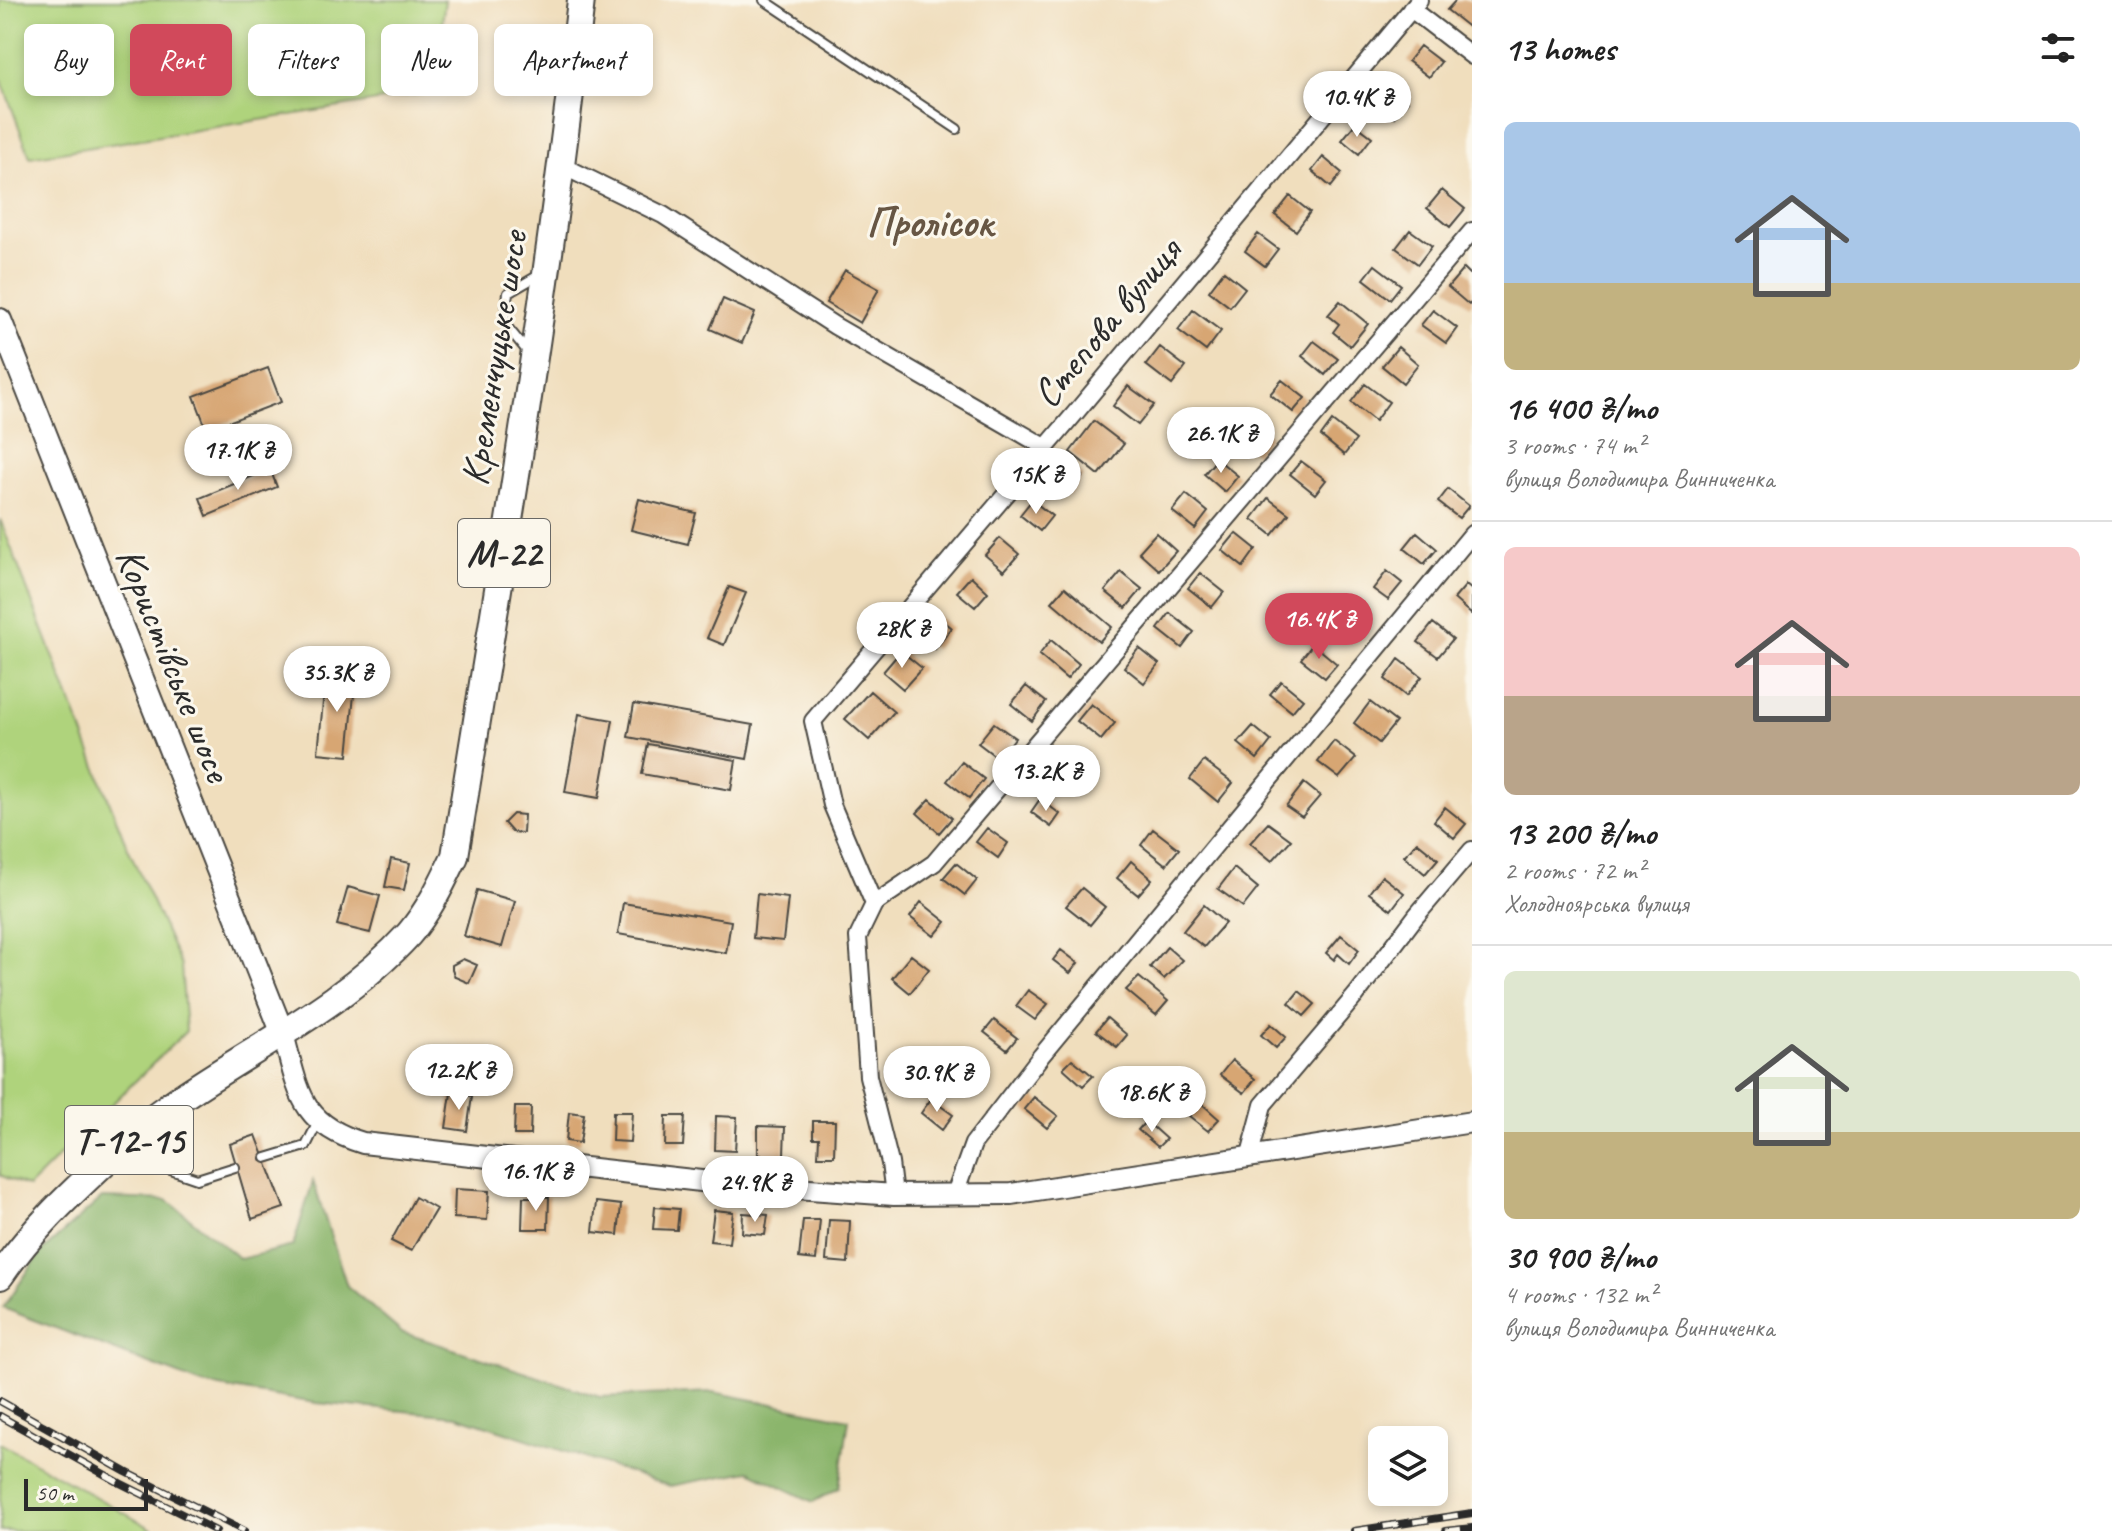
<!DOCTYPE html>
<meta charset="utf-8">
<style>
:root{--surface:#fff;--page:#f2f2f2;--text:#222;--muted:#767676;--line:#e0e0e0;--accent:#d1495b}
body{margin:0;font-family:Caveat,sans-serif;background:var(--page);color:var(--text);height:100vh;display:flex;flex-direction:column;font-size:30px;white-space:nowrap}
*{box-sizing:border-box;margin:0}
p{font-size:26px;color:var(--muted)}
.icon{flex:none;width:44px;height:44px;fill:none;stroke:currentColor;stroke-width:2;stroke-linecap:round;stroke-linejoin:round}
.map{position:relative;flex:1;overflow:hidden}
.details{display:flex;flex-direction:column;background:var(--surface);width:640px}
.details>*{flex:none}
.guide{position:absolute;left:24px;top:24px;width:760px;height:72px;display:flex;gap:16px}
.tools{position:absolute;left:1368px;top:1426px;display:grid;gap:16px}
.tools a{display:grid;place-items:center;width:80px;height:80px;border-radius:12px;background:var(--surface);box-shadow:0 4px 12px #0003;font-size:40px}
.scale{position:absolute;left:24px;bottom:20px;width:124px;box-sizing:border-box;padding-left:8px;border:4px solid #2b2b2b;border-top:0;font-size:22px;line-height:28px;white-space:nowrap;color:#2b2b2b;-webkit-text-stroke:6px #fbf7ec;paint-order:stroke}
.price{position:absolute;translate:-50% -68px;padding:0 18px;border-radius:28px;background:#fff;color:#222;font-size:26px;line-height:52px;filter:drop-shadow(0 2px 4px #0008)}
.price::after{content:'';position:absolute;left:50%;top:48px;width:24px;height:18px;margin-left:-12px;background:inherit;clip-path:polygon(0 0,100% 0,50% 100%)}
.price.selected{background:var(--accent);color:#fff}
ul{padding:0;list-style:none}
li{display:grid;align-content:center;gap:16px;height:424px;padding:0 32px}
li+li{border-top:2px solid var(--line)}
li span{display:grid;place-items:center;height:248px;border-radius:12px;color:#555}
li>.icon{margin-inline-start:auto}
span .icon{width:144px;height:144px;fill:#fffc;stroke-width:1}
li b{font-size:34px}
h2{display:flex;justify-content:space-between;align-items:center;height:96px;padding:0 32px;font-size:34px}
.chip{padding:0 28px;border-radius:12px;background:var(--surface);box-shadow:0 4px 12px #0003;font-size:28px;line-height:72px}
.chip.selected{background:var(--accent);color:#fff}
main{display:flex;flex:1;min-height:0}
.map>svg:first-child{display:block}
.green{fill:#afd37c;stroke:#6d7f54;stroke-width:2}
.forest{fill:#8bb56c;stroke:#5b704c;stroke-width:2}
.building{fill:#d7a673}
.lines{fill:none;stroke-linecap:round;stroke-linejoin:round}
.service-casing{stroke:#494641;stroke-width:12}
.minor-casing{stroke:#494641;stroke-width:20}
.tertiary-casing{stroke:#494641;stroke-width:24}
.secondary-casing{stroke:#494641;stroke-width:26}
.trunk-casing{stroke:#494641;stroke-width:30}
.service{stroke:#fff;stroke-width:8}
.minor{stroke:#fff;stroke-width:16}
.tertiary{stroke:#fff;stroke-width:20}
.secondary{stroke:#fff;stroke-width:22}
.trunk{stroke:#fff;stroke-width:26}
.rail-casing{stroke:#2b2b2b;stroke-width:8}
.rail{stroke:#fbf7ec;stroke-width:5;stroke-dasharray:15;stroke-linecap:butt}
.labels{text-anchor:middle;stroke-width:6;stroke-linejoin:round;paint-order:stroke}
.shield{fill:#fbf7ec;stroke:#696865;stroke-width:2}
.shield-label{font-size:38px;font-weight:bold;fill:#2b2b2b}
.street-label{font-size:40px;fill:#2b2b2b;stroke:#fbf7ec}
.neighbourhood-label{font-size:42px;font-weight:bold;fill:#675644;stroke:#fbf7ec}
</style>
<main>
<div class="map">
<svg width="1472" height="1531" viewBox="0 0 1472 1531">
<rect width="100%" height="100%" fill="#fbf7ec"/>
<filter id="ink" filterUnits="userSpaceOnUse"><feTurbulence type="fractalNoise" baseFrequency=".0125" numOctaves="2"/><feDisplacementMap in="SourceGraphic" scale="16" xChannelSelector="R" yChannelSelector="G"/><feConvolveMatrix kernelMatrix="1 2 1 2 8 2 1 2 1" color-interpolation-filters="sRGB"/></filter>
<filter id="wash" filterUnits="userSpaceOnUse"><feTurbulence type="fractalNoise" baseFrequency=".006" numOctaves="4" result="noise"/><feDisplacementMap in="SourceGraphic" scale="32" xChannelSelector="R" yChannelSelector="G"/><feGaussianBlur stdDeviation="1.8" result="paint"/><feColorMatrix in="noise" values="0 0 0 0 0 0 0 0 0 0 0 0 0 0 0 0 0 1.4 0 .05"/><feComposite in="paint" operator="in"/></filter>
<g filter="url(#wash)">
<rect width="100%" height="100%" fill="#f0debd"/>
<path class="green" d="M0,0H445L433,92L30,157L0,76Z
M0,519L124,839L181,966L186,1031L28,1187L0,1175Z
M0,1443L156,1531H0Z"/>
<path class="forest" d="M313,1181L347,1286L401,1332L600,1397L713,1392L849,1419L839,1488L813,1502L749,1471L670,1486L457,1416L316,1403L202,1384L3,1308L41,1252L102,1198L167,1200L240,1259L293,1246Z"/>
<g id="blocks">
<path class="building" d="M1456,0H1468L1472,3L1471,29L1447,10Z
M1420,46L1441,62L1429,77L1408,61Z
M1390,85L1408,101L1395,117L1376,100Z
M1355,124L1372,137L1359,154L1342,140Z
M1323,157L1342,173L1331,187L1312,171Z
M1442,190L1465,209L1450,227L1427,208Z
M1290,196L1310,212L1296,231L1275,215Z
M1410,230L1432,246L1418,264L1396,248Z
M1258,234L1278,249L1265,266L1245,251Z
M1375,265L1401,285L1390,299L1364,279Z
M1464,268L1472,276V302L1469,305L1448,287Z
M845,270L879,289L860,323L826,303Z
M1224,271L1245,288L1230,307L1209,291Z
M723,299L755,313L742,343L710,329Z
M1340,301L1368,324L1350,346L1333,332L1339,324L1328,315Z
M1193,310L1221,331L1206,351L1178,330Z
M1433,310L1457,328L1446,343L1421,325Z
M1314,341L1338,359L1325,375L1302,356Z
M1160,347L1186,367L1172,385L1146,365Z
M1398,347L1418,364L1403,383L1382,366Z
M268,368L281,402L207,430L194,396Z
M1282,380L1305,398L1293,412L1270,394Z
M1365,384L1389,402L1375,421L1351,402Z
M1128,386L1154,405L1138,425L1113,406Z
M1247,417L1270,436L1256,454L1232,435Z
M1094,421L1124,444L1099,475L1070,452Z
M1332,421L1356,440L1344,455L1321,436Z
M1217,459L1238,476L1225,492L1204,474Z
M1301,461L1326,480L1315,494L1290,474Z
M1066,463L1083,476L1069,494L1052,480Z
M270,469L277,487L207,516L200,498Z
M1448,489L1469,506L1459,518L1438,502Z
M1186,494L1208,512L1195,529L1172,511Z
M1268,498L1289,514L1272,535L1252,519Z
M639,499L696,513L688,544L631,530Z
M1032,500L1052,516L1040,531L1020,515Z
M1417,532L1437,549L1424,564L1404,548Z
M1156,533L1176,551L1159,570L1139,552Z
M1236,533L1256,549L1243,567L1222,550Z
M1000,538L1019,554L1004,571L985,555Z
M1387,571L1402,583L1388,600L1373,589Z
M1121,572L1142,589L1126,608L1105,591Z
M1200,573L1224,592L1212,607L1188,588Z
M971,576L988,592L975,607L957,592Z
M1466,585L1472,590V615L1454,599Z
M729,587L746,593L724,645L707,638Z
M1065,587L1112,627L1099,642L1052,602Z
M1352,608L1370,622L1361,634L1343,620Z
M933,612L952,628L935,649L915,633Z
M1170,613L1194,632L1182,648L1158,629Z
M1433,623L1453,639L1438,657L1418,642Z
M1051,640L1079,664L1067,679L1039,655Z
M1313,644L1337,664L1325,678L1301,659Z
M1139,648L1159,664L1144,683L1124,667Z
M901,651L922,668L903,689L883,672Z
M1399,659L1422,677L1406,696L1385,679Z
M326,671L356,674L348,756L318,753Z
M1281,681L1303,699L1292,712L1270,694Z
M1026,686L1046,702L1032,721L1011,704Z
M870,691L894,712L869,740L845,719Z
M1370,702L1396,722L1379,743L1354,723Z
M634,704L753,725L747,759L628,737Z
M1091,704L1115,723L1101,740L1077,721Z
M579,714L613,720L599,798L565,792Z
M994,723L1015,738L999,759L978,743Z
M1253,726L1271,741L1257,759L1238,743Z
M1334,741L1356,758L1339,778L1318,762Z
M648,744L736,760L731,790L642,774Z
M1054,747L1073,762L1058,783L1048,775L1053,769L1043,761Z
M1204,761L1233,783L1218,802L1190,779Z
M962,762L984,779L969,798L947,781Z
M1304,783L1320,796L1302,817L1286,806Z
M930,799L952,818L939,833L917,813Z
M1040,799L1060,814L1051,827L1031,812Z
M1445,807L1466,824L1454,838L1434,821Z
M513,814L524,815L523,833L512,832L504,823Z
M1268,823L1291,840L1272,861L1250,843Z
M987,828L1008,843L998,858L976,842Z
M1153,829L1179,849L1166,865L1141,845Z
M1417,842L1438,859L1425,874L1404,856Z
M391,859L410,863L404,890L385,887Z
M1131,861L1152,879L1138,895L1117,878Z
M956,863L977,880L965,895L943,878Z
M1234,868L1258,888L1243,907L1218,889Z
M1382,876L1404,893L1391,910L1369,893Z
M348,887L380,896L370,933L337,925Z
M1082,888L1105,907L1090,925L1066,906Z
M477,890L515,901L502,947L464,936Z
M757,894L788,898L783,941L753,938Z
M921,902L946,922L934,936L910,917Z
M623,903L731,921L726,953L618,934Z
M1204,905L1225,923L1204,947L1183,931Z
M1341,935L1359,950L1349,964L1338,954L1334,960L1326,953Z
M1167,947L1182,960L1164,979L1150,967Z
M1061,950L1078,963L1070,973L1053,960Z
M911,955L929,969L910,993L892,978Z
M463,959L477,965L469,983L455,977L452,970V965Z
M1139,977L1168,1001L1156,1015L1126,990Z
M1028,990L1048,1004L1035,1020L1016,1006Z
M1299,991L1315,1004L1304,1016L1289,1003Z
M1107,1018L1127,1035L1117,1047L1096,1031Z
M994,1020L1017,1038L1007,1050L984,1032Z
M1271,1024L1286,1037L1276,1048L1261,1035Z
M955,1055L984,1078L972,1092L943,1070Z
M1072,1059L1093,1076L1083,1086L1063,1068Z
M1232,1060L1255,1079L1244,1093L1220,1075Z
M451,1093L472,1096L467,1131L446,1128Z
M1034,1097L1058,1116L1047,1128L1024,1109Z
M931,1099L953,1115L942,1130L921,1113Z
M1201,1103L1219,1119L1208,1131L1189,1116Z
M515,1107H531L530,1135H514Z
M569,1112L584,1114L580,1143L566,1141Z
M613,1112H632L630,1142L612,1141Z
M666,1116H685L683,1146H665Z
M716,1116L737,1117L735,1151L715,1150Z
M813,1121H835L834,1156H818L819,1138H813Z
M1146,1121L1166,1139L1158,1147L1138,1130Z
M758,1126L785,1127L784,1155H758Z
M256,1135L284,1208L252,1219L230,1144Z
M455,1189L489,1191L487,1220L454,1218Z
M415,1197L436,1209L411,1251L391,1241Z
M523,1197H549L548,1229H522Z
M596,1202L621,1205L618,1235L593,1232Z
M655,1207L679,1209L677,1230L653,1229Z
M714,1210L733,1212L729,1243L710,1241Z
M743,1213L768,1215L765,1235L742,1233Z
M803,1220H820L816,1260L799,1258Z
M829,1220L850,1221L848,1263L826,1261Z"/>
</g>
</g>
<g filter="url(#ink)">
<use href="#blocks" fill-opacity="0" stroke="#494641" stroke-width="2"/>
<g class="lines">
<defs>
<path id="service" d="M764,0L957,129
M527,351L504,323L508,293L539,275
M121,1153L197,1179L235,1167
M266,1158L306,1146L318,1122"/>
<path id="minor" d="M1411,9L1472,56
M563,166L663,215L835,326L1045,447
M874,904L832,805L813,721L1077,411L1419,0
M1249,1158L1263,1105L1356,995L1416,916L1472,850
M955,1194L973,1144L1041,1056L1472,534
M894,1195L890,1163L868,1076L858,937L874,904L934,863L1472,231"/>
<path id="tertiary" d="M283,1034C299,1092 300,1124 363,1143L710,1182L894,1195L1011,1194L1472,1122"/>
<path id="secondary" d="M0,320L283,1034"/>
<path id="trunk" d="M0,1276C31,1231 68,1196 107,1160C125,1144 142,1125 162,1111C243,1052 340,1010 409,934C429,911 442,883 455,856C501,571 549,287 581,0"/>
</defs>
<use href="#service" class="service-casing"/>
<use href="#minor" class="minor-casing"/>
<use href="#tertiary" class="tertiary-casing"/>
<use href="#secondary" class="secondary-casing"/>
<use href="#trunk" class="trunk-casing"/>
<use href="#service" class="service"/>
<use href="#minor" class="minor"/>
<use href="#tertiary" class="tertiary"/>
<use href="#secondary" class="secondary"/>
<use href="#trunk" class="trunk"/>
<defs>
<path id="rail" d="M0,1401L126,1472L244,1531
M0,1416L120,1483L216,1531
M1354,1531L1472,1513
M1446,1531L1472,1528"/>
</defs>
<use href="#rail" class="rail-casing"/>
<use href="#rail" class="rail"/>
</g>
</g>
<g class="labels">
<g class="shield">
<rect x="458" y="519" width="92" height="68" rx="6"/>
<rect x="65" y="1106" width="128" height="68" rx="6"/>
</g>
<g class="shield-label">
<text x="504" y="566">М-22</text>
<text x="129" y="1153">Т-12-15</text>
</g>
<g class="street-label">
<text transform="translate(1106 322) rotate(-50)" y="14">Степова вулиця</text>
<text transform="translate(493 358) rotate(-81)" y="14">Кременчуцьке шосе</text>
<text transform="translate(175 664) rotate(68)" y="14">Користівське шосе</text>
</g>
<g class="neighbourhood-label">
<text x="930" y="236">Пролісок</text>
</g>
</g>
</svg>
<div class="tools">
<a><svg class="icon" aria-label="layers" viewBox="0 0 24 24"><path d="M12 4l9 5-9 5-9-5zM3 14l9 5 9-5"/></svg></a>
</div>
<div class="scale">50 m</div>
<b class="price" style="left:1357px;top:139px">10.4K ₴</b>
<b class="price" style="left:1221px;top:475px">26.1K ₴</b>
<b class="price" style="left:238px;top:492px">17.1K ₴</b>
<b class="price" style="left:1036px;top:516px">15K ₴</b>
<b class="price selected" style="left:1319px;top:661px">16.4K ₴</b>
<b class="price" style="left:902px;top:670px">28K ₴</b>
<b class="price" style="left:337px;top:714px">35.3K ₴</b>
<b class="price" style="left:1046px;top:813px">13.2K ₴</b>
<b class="price" style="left:459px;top:1112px">12.2K ₴</b>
<b class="price" style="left:937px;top:1114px">30.9K ₴</b>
<b class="price" style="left:1152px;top:1134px">18.6K ₴</b>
<b class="price" style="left:536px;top:1213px">16.1K ₴</b>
<b class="price" style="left:755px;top:1224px">24.9K ₴</b>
<div class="guide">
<a class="chip">Buy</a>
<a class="chip selected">Rent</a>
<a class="chip">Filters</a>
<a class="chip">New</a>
<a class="chip">Apartment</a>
</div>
</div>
<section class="details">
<h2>13 homes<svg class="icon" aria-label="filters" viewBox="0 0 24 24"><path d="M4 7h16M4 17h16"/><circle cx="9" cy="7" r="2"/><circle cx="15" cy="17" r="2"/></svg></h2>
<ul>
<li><span style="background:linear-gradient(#a9c7e8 65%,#c2b280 0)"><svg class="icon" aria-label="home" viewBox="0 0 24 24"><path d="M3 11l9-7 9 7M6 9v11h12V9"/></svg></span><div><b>16 400 ₴/mo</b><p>3 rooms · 74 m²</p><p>вулиця Володимира Винниченка</p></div></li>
<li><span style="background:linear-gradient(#f6c9c9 60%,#b9a48a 0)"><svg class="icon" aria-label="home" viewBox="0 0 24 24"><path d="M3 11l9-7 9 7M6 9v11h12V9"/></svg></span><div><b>13 200 ₴/mo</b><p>2 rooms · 72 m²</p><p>Холодноярська вулиця</p></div></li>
<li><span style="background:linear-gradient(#dfe7d0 65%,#c2b280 0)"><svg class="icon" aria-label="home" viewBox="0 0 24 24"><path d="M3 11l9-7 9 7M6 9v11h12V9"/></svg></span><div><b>30 900 ₴/mo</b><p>4 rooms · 132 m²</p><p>вулиця Володимира Винниченка</p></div></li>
</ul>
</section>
</main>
